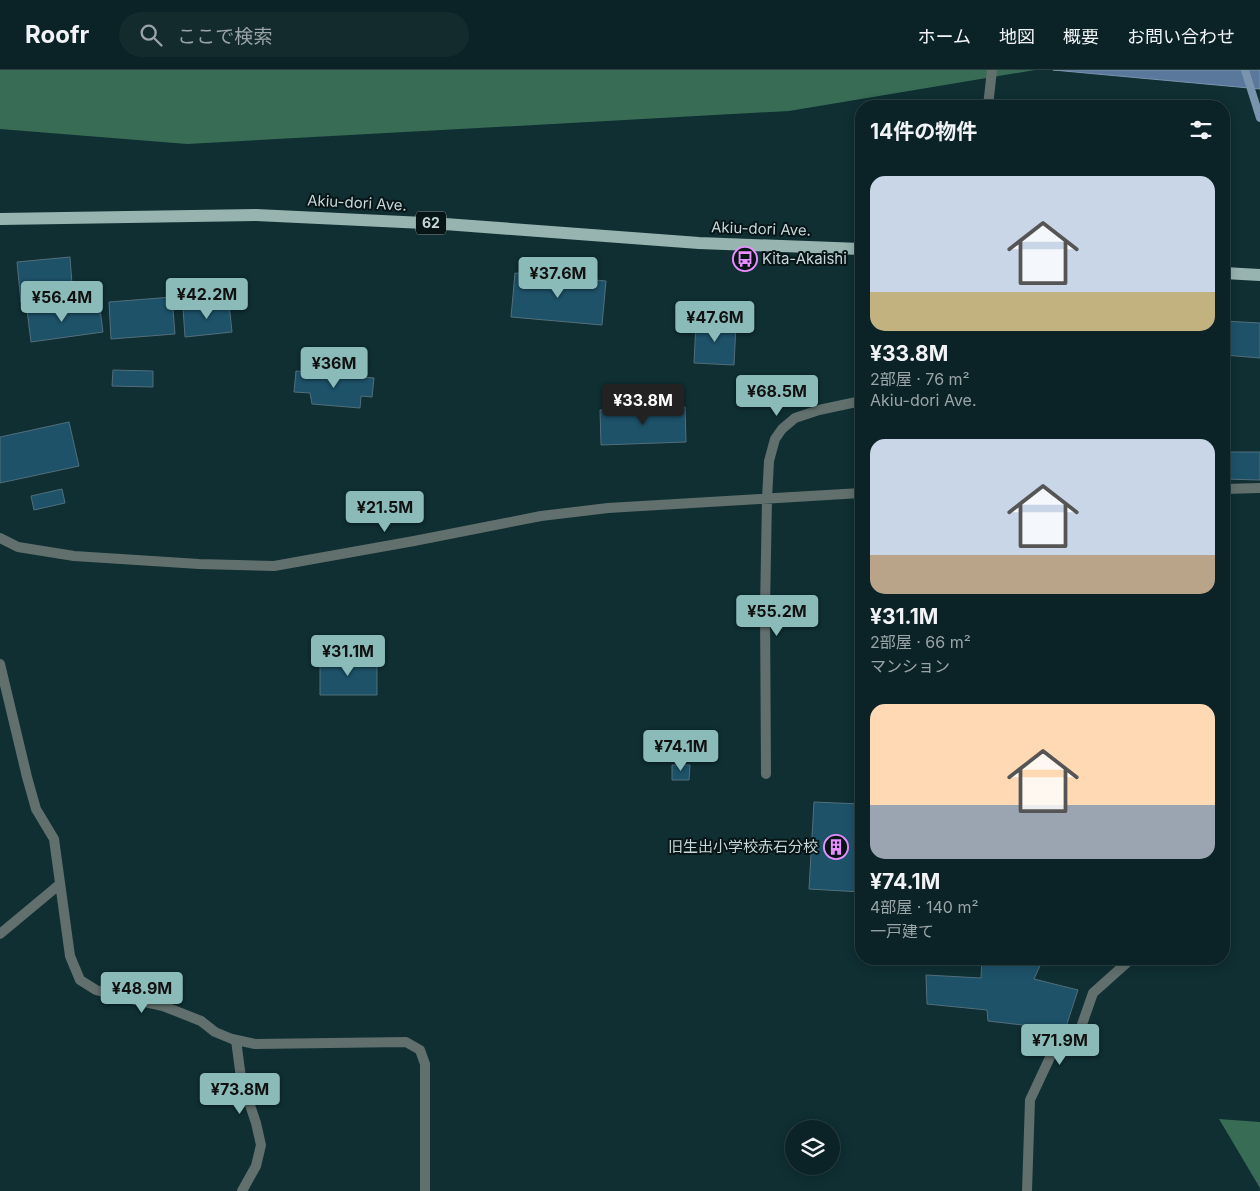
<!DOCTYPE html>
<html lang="ja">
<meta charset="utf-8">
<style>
:root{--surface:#0b2326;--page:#142b2e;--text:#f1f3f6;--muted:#9aa4a7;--line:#2b4043;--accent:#8bbbb9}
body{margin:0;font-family:Inter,"Noto Sans JP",sans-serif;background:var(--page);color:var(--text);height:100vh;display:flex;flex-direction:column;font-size:19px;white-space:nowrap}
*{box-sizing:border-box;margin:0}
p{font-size:16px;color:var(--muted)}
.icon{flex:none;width:28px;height:28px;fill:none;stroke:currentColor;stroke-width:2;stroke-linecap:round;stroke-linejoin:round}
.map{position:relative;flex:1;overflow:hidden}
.drawer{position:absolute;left:855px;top:30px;width:375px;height:865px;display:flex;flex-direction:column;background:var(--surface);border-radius:20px;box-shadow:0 2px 12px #0003,0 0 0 1px var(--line)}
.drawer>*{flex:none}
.tools{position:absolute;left:785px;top:1050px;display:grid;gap:10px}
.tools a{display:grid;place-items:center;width:55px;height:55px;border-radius:50%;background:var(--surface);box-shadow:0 2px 12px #0003,0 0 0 1px var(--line);font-size:25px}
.price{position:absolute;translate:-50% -42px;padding:0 11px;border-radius:5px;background:var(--accent);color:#111;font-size:16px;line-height:32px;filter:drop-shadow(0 1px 2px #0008)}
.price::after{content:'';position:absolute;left:50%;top:30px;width:15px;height:11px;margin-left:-8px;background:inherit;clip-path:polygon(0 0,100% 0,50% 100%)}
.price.on{background:#222;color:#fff}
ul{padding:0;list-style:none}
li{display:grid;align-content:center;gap:10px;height:265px;padding:0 15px}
li span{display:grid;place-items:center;height:155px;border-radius:15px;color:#555}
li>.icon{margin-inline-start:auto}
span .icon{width:90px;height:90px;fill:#fffc;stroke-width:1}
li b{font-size:21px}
h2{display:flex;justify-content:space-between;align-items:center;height:60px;padding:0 15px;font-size:21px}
header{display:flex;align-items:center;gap:30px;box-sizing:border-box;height:70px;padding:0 25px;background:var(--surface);border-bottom:1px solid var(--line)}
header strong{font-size:24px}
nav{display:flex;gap:28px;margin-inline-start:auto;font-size:18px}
.search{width:350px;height:45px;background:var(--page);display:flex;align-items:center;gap:12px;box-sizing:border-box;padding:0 18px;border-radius:28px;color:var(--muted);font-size:19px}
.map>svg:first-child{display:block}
.forest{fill:#386c55}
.water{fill:#59789c;stroke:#7a94ae}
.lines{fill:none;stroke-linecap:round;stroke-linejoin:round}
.stream{stroke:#7a94ae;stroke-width:8}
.building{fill:#1d5269;stroke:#536e7b}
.minor{stroke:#616f6d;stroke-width:10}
.tertiary{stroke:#616f6d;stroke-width:10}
.primary{stroke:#98b4b0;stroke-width:12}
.labels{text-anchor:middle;stroke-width:4;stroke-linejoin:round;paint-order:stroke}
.shield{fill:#081517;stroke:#8d9d9f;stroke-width:1}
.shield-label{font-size:14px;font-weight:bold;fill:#c6d7d9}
.street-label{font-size:15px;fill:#c6d7d9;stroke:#081517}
.poi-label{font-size:15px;fill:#c6d7d9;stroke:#081517;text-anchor:start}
</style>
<header>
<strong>Roofr</strong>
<div class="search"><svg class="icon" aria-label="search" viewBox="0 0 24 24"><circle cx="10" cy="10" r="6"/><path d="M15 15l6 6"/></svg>ここで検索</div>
<nav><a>ホーム</a><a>地図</a><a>概要</a><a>お問い合わせ</a></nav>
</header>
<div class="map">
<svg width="1260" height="1121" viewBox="0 0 1260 1121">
<rect width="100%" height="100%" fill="#0f2f33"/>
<path class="forest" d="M0,0H1035L789,41L187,74L0,59Z
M1219,1049L1260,1052V1118Z"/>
<path class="water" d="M1053,0H1260V19Z"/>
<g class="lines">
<path class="stream" d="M1245,0L1260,48"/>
</g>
<path class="building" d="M70,187L73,228L21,233L17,192Z
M515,203L606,211L602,255L511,247Z
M172,227L175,264L111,269L109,232Z
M229,234L232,262L185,267L183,238Z
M65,235L66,243L100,239L103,262L31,272L27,240Z
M1224,251L1260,253V288L1224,285Z
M696,252L736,254L734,295L694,293Z
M113,300L153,301V317L112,316Z
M296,301L374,308L372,327L361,326L360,338L312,334L310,323L294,322Z
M685,337L686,372L601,375L600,340Z
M69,352L79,396L0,413V367Z
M1224,382H1260V410L1224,409Z
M62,419L65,433L34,440L31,426Z
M320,589L377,590V625H320Z
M672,695H690L689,710H672Z
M814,732L861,734V822L809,819Z
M982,889H1043L1034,909L1078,920L1065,960L988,951L987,940L927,934L926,905L981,908Z"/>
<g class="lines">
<path class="minor" d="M1224,419L1260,418
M0,468L18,477L74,486L199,494L274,496L414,471L541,446L608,438L861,423
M0,594L27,707L36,739L54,769L70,886L80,910L96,920L114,925L163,936L201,951L215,962L232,969L255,974L406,972L420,980L425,994V1121
M766,704L765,539L767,429L769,391L775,369L782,359L795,348L819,340L861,331
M0,864L60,814
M236,970L241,1008L256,1053L261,1075L256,1096L242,1121
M1027,1121L1030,1030L1052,983L1079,963L1093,923L1131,889"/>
<path class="tertiary" d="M988,36L992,0"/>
<path class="primary" d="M0,149L256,145L445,154L699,173L861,179
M1224,203L1260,205"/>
</g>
<defs>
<symbol id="bus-ring" viewBox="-11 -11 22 22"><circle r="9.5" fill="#081517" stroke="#e98efe" stroke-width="1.5"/><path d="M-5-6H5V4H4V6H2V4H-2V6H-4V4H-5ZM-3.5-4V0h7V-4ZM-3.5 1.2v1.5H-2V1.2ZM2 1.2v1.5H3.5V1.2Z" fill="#e98efe"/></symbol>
<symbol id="building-ring" viewBox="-11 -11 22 22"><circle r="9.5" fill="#081517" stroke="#e98efe" stroke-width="1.5"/><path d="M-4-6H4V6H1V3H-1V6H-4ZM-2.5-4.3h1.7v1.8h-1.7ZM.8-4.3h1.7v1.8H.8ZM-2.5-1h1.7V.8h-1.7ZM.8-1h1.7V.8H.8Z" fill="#e98efe"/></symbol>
</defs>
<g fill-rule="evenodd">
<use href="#bus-ring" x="731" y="175" width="28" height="28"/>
<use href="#building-ring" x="822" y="763" width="28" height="28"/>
</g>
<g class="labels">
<rect class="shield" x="416" y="141.5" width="30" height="23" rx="4"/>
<g class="shield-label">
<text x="431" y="158">62</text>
</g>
<g class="street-label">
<text transform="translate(357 133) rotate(3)" y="5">Akiu-dori Ave.</text>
<text transform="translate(761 159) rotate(2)" y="5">Akiu-dori Ave.</text>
</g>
<g class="poi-label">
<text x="762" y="194">Kita-Akaishi</text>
<text x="818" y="782" text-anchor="end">旧生出小学校赤石分校</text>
</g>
</g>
</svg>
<div class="tools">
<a><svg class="icon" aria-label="layers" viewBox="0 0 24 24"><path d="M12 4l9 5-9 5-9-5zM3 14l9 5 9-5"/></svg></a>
</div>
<b class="price" style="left:558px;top:229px">¥37.6M</b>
<b class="price" style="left:207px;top:250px">¥42.2M</b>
<b class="price" style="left:62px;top:253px">¥56.4M</b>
<b class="price" style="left:715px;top:273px">¥47.6M</b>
<b class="price" style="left:334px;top:319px">¥36M</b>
<b class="price" style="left:777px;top:347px">¥68.5M</b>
<b class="price on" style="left:643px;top:356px">¥33.8M</b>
<b class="price" style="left:385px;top:463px">¥21.5M</b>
<b class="price" style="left:777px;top:567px">¥55.2M</b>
<b class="price" style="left:348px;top:607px">¥31.1M</b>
<b class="price" style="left:681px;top:702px">¥74.1M</b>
<b class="price" style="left:142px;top:944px">¥48.9M</b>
<b class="price" style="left:1060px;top:996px">¥71.9M</b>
<b class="price" style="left:240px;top:1045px">¥73.8M</b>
<section class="drawer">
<h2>14件の物件<svg class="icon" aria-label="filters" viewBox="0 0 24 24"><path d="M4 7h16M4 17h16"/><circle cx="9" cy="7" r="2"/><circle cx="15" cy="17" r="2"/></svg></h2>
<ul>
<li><span style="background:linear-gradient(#c9d6e8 75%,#c2b280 0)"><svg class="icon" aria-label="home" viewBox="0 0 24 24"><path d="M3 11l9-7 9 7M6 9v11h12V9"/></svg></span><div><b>¥33.8M</b><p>2部屋 · 76 m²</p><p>Akiu-dori Ave.</p></div></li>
<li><span style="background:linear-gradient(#c9d6e8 75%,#b9a48a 0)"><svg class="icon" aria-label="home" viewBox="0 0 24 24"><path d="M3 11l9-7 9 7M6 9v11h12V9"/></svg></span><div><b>¥31.1M</b><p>2部屋 · 66 m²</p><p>マンション</p></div></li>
<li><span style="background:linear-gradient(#ffd9b3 65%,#9aa5b1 0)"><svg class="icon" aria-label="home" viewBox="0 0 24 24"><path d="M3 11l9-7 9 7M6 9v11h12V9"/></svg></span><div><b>¥74.1M</b><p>4部屋 · 140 m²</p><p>一戸建て</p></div></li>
</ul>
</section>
</div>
